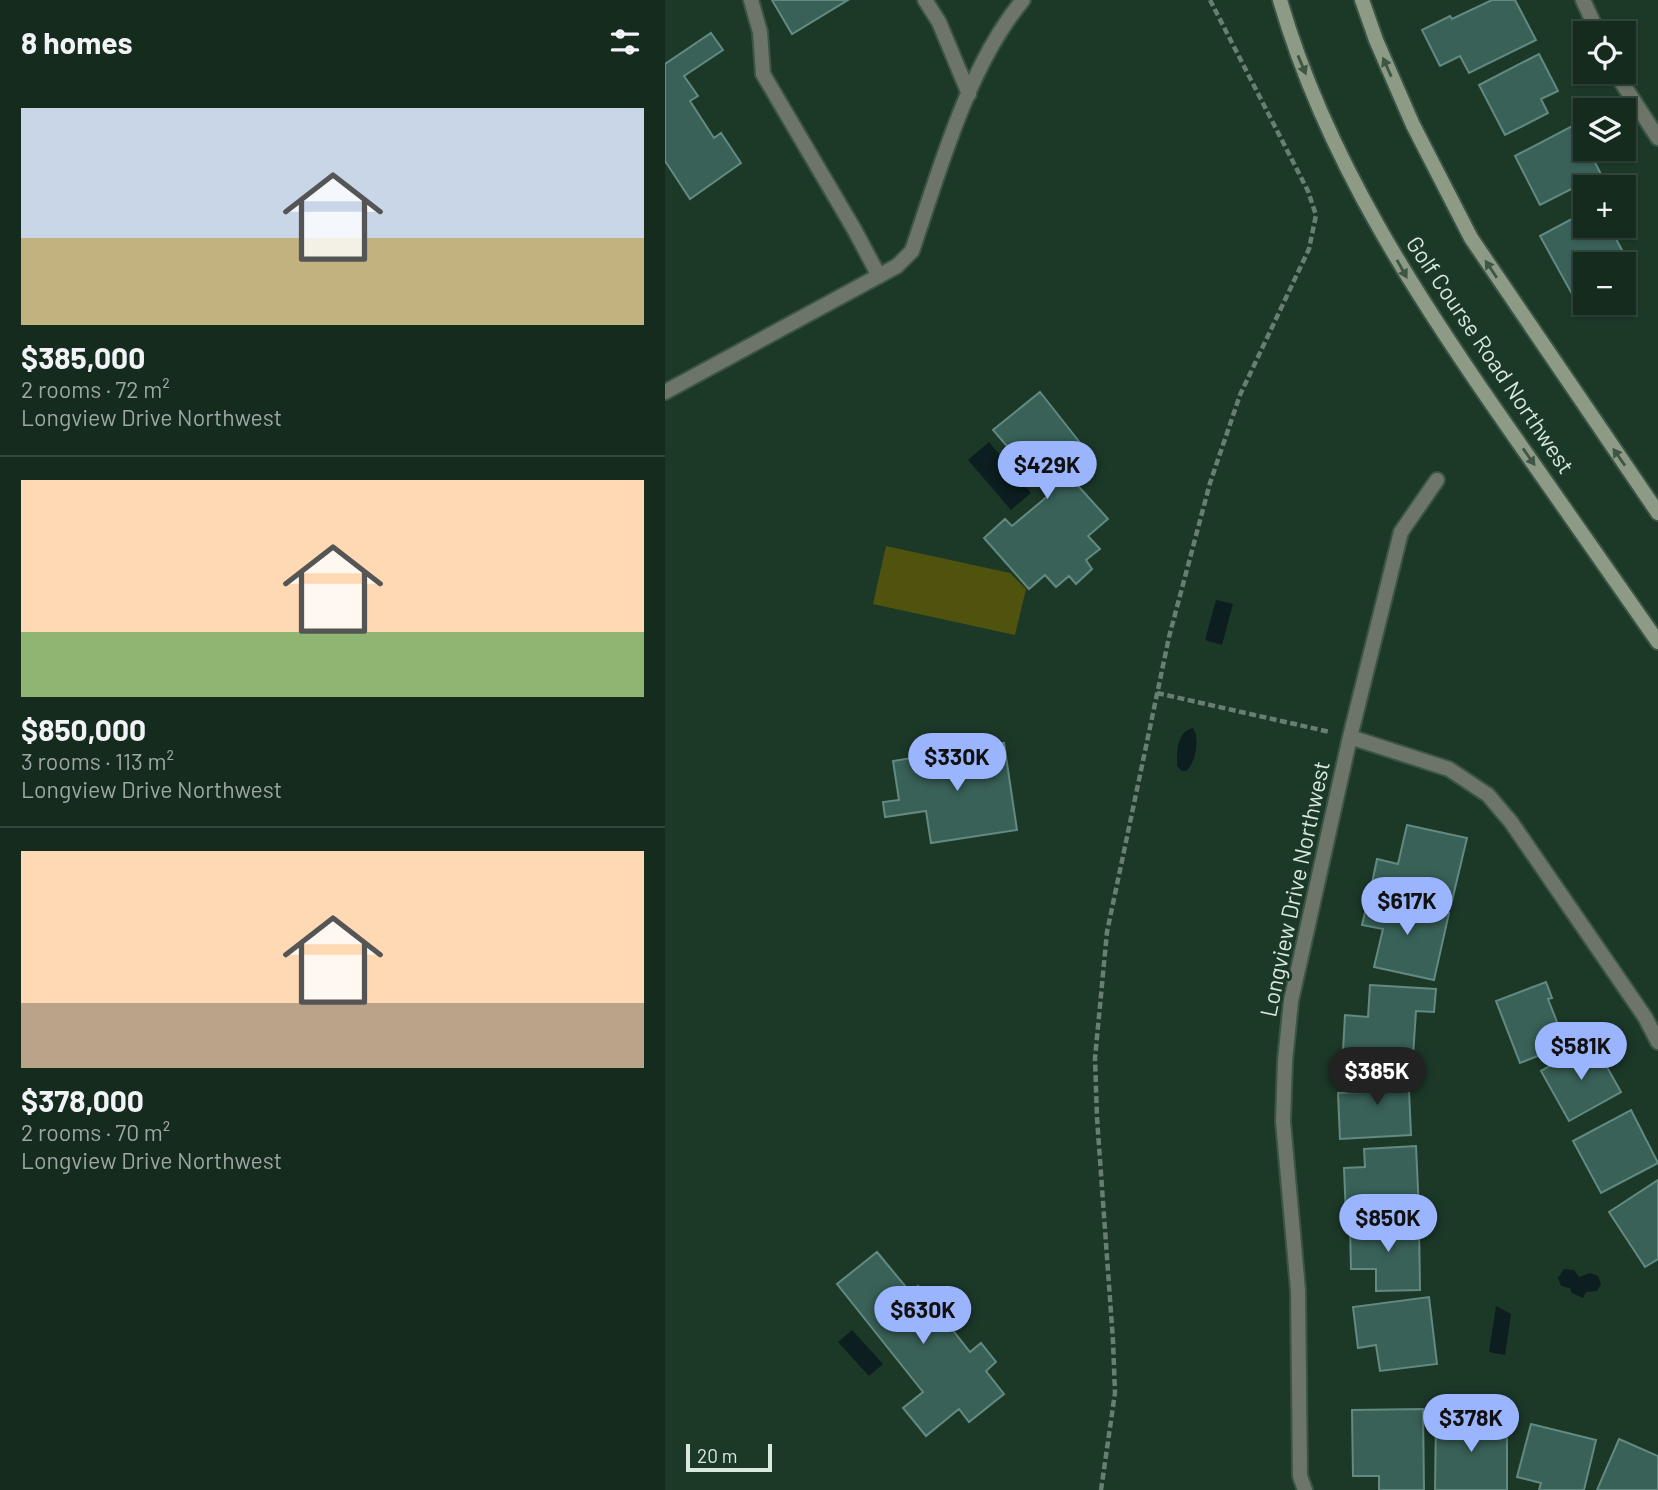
<!DOCTYPE html>
<meta charset="utf-8">
<style>
:root{--surface:#152b1e;--page:#1e3327;--text:#f1f3f6;--muted:#9da7a4;--line:#34473c;--accent:#9ab5fd}
body{margin:0;font-family:Barlow,sans-serif;background:var(--page);color:var(--text);height:100vh;display:flex;flex-direction:column;font-size:26px;white-space:nowrap}
*{box-sizing:border-box;margin:0}
p{font-size:23px;color:var(--muted)}
.icon{flex:none;width:38px;height:38px;fill:none;stroke:currentColor;stroke-width:2;stroke-linecap:round;stroke-linejoin:round}
.map{position:relative;flex:1;overflow:hidden}
.details{display:flex;flex-direction:column;background:var(--surface);width:665px}
.details>*{flex:none}
.buttons{position:absolute;left:908px;top:21px;display:grid;gap:14px}
.buttons a{display:grid;place-items:center;width:63px;height:63px;border-radius:0px;background:var(--surface);box-shadow:0 2px 5px #0004,0 0 0 2px var(--line);font-size:35px}
.scale{position:absolute;left:21px;bottom:18px;width:86px;box-sizing:border-box;padding-left:7px;border:4px solid #d8e9de;border-top:0;font-size:19px;line-height:24px;white-space:nowrap;color:#d8e9de;-webkit-text-stroke:5px #1c3928;paint-order:stroke}
.price{position:absolute;translate:-50% -60px;padding:0 16px;border-radius:24px;background:var(--accent);color:#111;font-size:23px;line-height:46px;filter:drop-shadow(0 2px 4px #0008)}
.price::after{content:'';position:absolute;left:50%;top:42px;width:21px;height:16px;margin-left:-10px;background:inherit;clip-path:polygon(0 0,100% 0,50% 100%)}
.price.active{background:#222;color:#fff}
ul{padding:0;list-style:none}
li{display:grid;align-content:center;gap:14px;height:371px;padding:0 21px}
li+li{border-top:2px solid var(--line)}
li span{display:grid;place-items:center;height:217px;border-radius:0px;color:#555}
li>.icon{margin-inline-start:auto}
span .icon{width:126px;height:126px;fill:#fffc;stroke-width:1}
li b{font-size:30px}
h2{display:flex;justify-content:space-between;align-items:center;height:84px;padding:0 21px;font-size:30px}
main{display:flex;flex:1;min-height:0}
.map>svg:first-child{display:block}
.green{fill:#4f530e}
.water{fill:#0c1e1f}
.building{fill:#396158;stroke:#628a81;stroke-width:2}
.lines{fill:none;stroke-linecap:round;stroke-linejoin:round}
.lane-casing{stroke:#3a5545;stroke-width:18}
.street-casing{stroke:#3a5545;stroke-width:18}
.secondary-casing{stroke:#3a5545;stroke-width:18}
.path{stroke:#677f71;stroke-width:4.5;stroke-dasharray:7 3.5;stroke-linecap:butt}
.lane{stroke:#6d7568;stroke-width:14}
.street{stroke:#6d7568;stroke-width:14}
.secondary{stroke:#8d9a86;stroke-width:14}
.oneway{fill:#3e5644}
.labels{text-anchor:middle;stroke-width:6;stroke-linejoin:round;paint-order:stroke}
.street-label{font-size:23px;fill:#d8e9de;stroke:#1c3928}
</style>
<main>
<section class="details">
<h2>8 homes<svg class="icon" aria-label="filters" viewBox="0 0 24 24"><path d="M4 7h16M4 17h16"/><circle cx="9" cy="7" r="2"/><circle cx="15" cy="17" r="2"/></svg></h2>
<ul>
<li><span style="background:linear-gradient(#c9d6e8 60%,#c2b280 0)"><svg class="icon" aria-label="home" viewBox="0 0 24 24"><path d="M3 11l9-7 9 7M6 9v11h12V9"/></svg></span><div><b>$385,000</b><p>2 rooms · 72 m²</p><p>Longview Drive Northwest</p></div></li>
<li><span style="background:linear-gradient(#ffd9b3 70%,#8fb573 0)"><svg class="icon" aria-label="home" viewBox="0 0 24 24"><path d="M3 11l9-7 9 7M6 9v11h12V9"/></svg></span><div><b>$850,000</b><p>3 rooms · 113 m²</p><p>Longview Drive Northwest</p></div></li>
<li><span style="background:linear-gradient(#ffd9b3 70%,#b9a48a 0)"><svg class="icon" aria-label="home" viewBox="0 0 24 24"><path d="M3 11l9-7 9 7M6 9v11h12V9"/></svg></span><div><b>$378,000</b><p>2 rooms · 70 m²</p><p>Longview Drive Northwest</p></div></li>
</ul>
</section>
<div class="map">
<svg width="993" height="1490" viewBox="0 0 993 1490">
<rect width="100%" height="100%" fill="#1c3928"/>
<path class="green" d="M221,546L345,573L361,589L350,635L208,604Z"/>
<path class="water" d="M324,442L366,493L346,510L303,460Z
M551,600L568,604L557,645L540,640Z
M528,728C535,738 531,763 521,771H517L512,766C512,752 511,732 528,728Z
M899,1269L909,1270L914,1277L925,1273L933,1276L936,1284L932,1291L921,1292L918,1298L907,1293L905,1288L896,1286L893,1278Z
M831,1306L846,1314L840,1355L824,1352Z
M187,1330L218,1364L204,1376L173,1342Z"/>
<path class="building" d="M107,0H183L127,34Z
M827,0H850L871,40L804,73L795,56L775,66L757,30L785,16L787,19Z
M46,33L58,50L19,76L33,96L25,101L49,138L56,133L76,163L25,199L0,161V64Z
M874,54L893,91L876,99L883,113L840,135L814,85Z
M911,124L920,143V149H923L936,174L875,205L850,156Z
M920,212V226H944L964,263L959,266L920,264V287L907,294L875,236Z
M375,392L420,449L397,468L443,519L423,536L435,549L421,560L427,569L411,584L404,576L391,587L380,575L364,589L319,538L340,519L347,526L384,495L328,430Z
M339,743L352,830L266,843L261,811L220,817L218,802L234,800L228,761Z
M742,825L802,838L786,905L706,888L712,859L733,864Z
M704,896L784,913L769,980L709,967L718,929L697,925Z
M881,982L887,998L883,999L901,1045L855,1063L831,1001Z
M705,985L771,989L769,1012L751,1011L748,1056L678,1051L680,1015L703,1017Z
M928,1042L956,1092L904,1121L876,1071Z
M743,1068L746,1135L675,1139L673,1093L702,1092L700,1071Z
M966,1110L993,1163L936,1193L908,1141Z
M751,1146L754,1211L681,1215L679,1168L700,1167L699,1149Z
M993,1180V1259L980,1267L944,1212Z
M754,1223L755,1290L711,1291V1269H686L685,1225Z
M212,1252L245,1292L253,1286L305,1352L316,1343L331,1362L321,1371L339,1394L304,1422L294,1409L261,1436L238,1408L258,1392L172,1284Z
M764,1297L772,1364L715,1371L711,1345L693,1348L688,1307Z
M758,1409L759,1490H714V1476H688L687,1410Z
M771,1417H842V1490H770Z
M866,1424L931,1440L919,1490H874L876,1483L852,1477Z
M954,1439L993,1456V1490H932Z"/>
<g class="lines">
<defs>
<path id="lane" d="M86,0L95,32L98,74L189,229L214,276
M260,0L274,22L304,94
M232,266L247,251C275,169 303,66 358,0"/>
<path id="street" d="M918,0L933,33
M950,72L993,138
M0,392L232,266
M685,737L784,769L823,795L846,822L980,1017L993,1042
M640,1490L635,1476L633,1290L618,1121L620,1061L626,1001L685,737L736,532L772,480"/>
<path id="secondary" d="M615,0C661,159 753,299 847,433C896,503 945,573 993,642
M697,0L711,40L748,125L806,238L993,513"/>
</defs>
<use href="#lane" class="lane-casing"/>
<use href="#street" class="street-casing"/>
<use href="#secondary" class="secondary-casing"/>
<path class="path" d="M492,693L665,732
M436,1490L450,1393L448,1341L432,1118L430,1058L442,932L504,637L545,483L575,395L644,249L651,215L643,191L545,0"/>
<use href="#lane" class="lane"/>
<use href="#street" class="street"/>
<use href="#secondary" class="secondary"/>
</g>
<defs><path id="oneway-solid" d="M-6-.8H1V-3.2L6.5 0L1 3.2V.8H-6Z" transform="scale(1.75)"/></defs>
<g class="oneway">
<use href="#oneway-solid" transform="translate(637 65) rotate(67)"/>
<use href="#oneway-solid" transform="translate(722 67) rotate(-114)"/>
<use href="#oneway-solid" transform="translate(737 269) rotate(61)"/>
<use href="#oneway-solid" transform="translate(826 269) rotate(-124)"/>
<use href="#oneway-solid" transform="translate(864 457) rotate(55)"/>
<use href="#oneway-solid" transform="translate(954 457) rotate(-125)"/>
</g>
<g class="labels">
<g class="street-label">
<text transform="translate(825 355) rotate(56)" y="8">Golf Course Road Northwest</text>
<text transform="translate(630 889) rotate(-78)" y="8">Longview Drive Northwest</text>
</g>
</g>
</svg>
<div class="buttons">
<a><svg class="icon" aria-label="locate" viewBox="0 0 24 24"><circle cx="12" cy="12" r="6"/><path d="M12 2v4M12 18v4M2 12h4M18 12h4"/></svg></a>
<a><svg class="icon" aria-label="layers" viewBox="0 0 24 24"><path d="M12 4l9 5-9 5-9-5zM3 14l9 5 9-5"/></svg></a>
<a>+</a>
<a>−</a>
</div>
<div class="scale">20 m</div>
<b class="price" style="left:382px;top:501px">$429K</b>
<b class="price" style="left:292px;top:793px">$330K</b>
<b class="price" style="left:742px;top:937px">$617K</b>
<b class="price" style="left:916px;top:1082px">$581K</b>
<b class="price active" style="left:712px;top:1107px">$385K</b>
<b class="price" style="left:723px;top:1254px">$850K</b>
<b class="price" style="left:258px;top:1346px">$630K</b>
<b class="price" style="left:806px;top:1454px">$378K</b>
</div>
</main>
